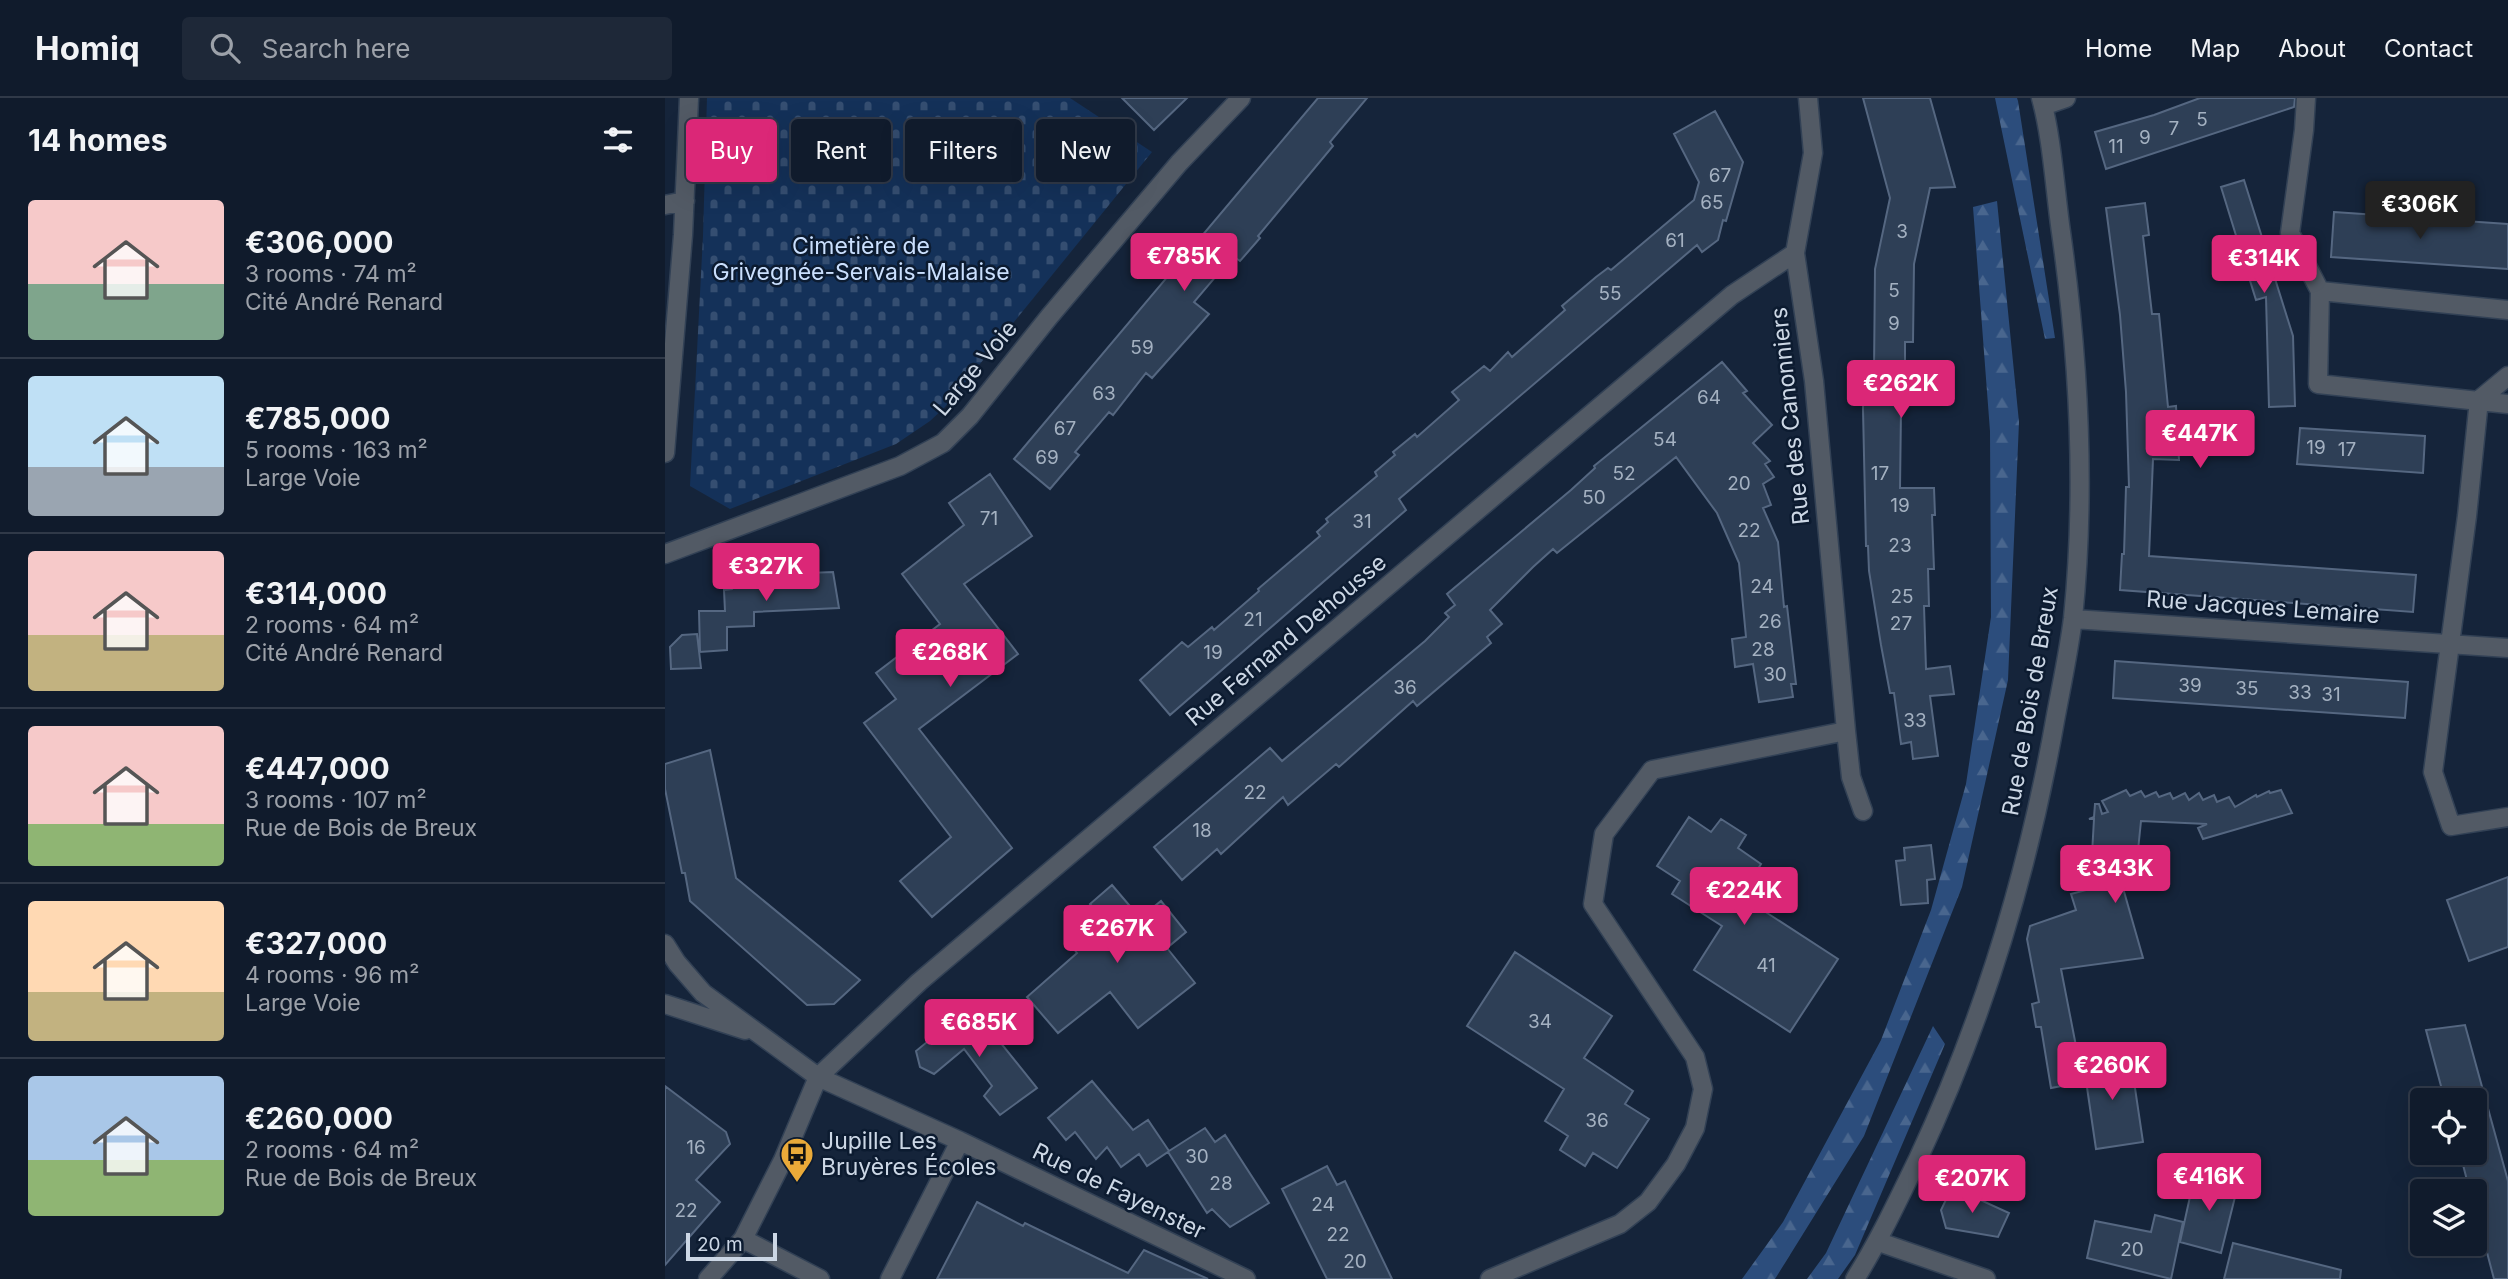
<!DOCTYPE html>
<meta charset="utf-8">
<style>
:root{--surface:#101b2c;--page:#1e2838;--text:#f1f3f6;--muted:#9ca1a9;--line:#303948;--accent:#db2777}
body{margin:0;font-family:Inter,sans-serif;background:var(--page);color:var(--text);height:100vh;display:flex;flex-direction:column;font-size:26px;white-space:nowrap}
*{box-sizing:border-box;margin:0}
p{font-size:23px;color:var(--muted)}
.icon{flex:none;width:38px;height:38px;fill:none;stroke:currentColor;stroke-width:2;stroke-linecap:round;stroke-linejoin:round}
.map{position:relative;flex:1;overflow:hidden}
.sheet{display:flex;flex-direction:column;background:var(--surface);width:665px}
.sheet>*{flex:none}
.hud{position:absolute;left:21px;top:21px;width:665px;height:63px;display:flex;gap:14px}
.fabs{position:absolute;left:1745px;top:990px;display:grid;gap:14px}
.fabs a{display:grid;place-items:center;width:77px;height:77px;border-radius:7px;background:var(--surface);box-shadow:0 7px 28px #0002,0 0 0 2px var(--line);font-size:35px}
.scale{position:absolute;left:21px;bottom:18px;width:91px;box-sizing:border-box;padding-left:7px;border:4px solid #ccd7e5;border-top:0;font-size:19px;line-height:24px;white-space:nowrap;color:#ccd7e5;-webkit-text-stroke:5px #0c1b30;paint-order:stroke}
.price{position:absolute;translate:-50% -60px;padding:0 16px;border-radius:7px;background:var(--accent);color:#fff;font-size:23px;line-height:46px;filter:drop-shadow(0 2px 4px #0008)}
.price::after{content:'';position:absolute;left:50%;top:42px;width:21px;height:16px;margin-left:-10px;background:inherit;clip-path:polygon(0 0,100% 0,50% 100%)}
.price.selected{background:#222;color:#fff}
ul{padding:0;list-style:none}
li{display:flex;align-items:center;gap:21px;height:175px;padding:0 28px}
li+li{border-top:2px solid var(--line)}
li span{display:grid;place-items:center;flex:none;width:196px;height:140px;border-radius:7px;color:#555}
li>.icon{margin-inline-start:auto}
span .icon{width:84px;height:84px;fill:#fffc;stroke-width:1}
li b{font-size:30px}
h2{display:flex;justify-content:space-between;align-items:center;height:84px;padding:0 28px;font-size:30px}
.chip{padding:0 24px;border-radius:7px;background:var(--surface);box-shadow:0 7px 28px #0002,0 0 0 2px var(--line);font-size:24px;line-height:63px}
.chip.selected{background:var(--accent);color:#fff}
header{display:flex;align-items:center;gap:42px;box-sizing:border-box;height:98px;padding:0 35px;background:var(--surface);border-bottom:2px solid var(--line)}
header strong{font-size:33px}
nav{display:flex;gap:38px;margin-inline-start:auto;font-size:24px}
.search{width:490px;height:63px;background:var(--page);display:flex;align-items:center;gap:18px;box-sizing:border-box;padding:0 24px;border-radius:7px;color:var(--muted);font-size:26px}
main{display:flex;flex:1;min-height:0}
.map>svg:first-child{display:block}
.forest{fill:url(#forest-firs)}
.cemetery{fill:url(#cemetery-stones)}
.building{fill:#2e3f56;stroke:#556781;stroke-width:2}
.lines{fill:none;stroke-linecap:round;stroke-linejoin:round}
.street-casing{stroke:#324155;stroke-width:21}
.street{stroke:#525a65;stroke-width:18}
.labels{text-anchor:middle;stroke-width:5;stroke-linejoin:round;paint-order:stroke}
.number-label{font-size:19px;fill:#a4b1c1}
.park-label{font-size:23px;fill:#cadffd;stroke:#0c1b30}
.street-label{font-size:23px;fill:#ccd7e5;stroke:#0c1b30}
.poi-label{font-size:23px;fill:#ccd7e5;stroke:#0c1b30;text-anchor:start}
</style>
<header>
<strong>Homiq</strong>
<div class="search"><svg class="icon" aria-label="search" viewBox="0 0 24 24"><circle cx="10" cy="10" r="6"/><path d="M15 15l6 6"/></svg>Search here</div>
<nav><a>Home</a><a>Map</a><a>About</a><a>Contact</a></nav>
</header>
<main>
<section class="sheet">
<h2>14 homes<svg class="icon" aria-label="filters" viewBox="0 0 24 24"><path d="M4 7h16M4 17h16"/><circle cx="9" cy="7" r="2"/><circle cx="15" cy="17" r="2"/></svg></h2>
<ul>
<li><span style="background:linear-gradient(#f6c9c9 60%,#7fa58c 0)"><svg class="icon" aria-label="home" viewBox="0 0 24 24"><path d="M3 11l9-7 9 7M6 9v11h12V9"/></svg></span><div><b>€306,000</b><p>3 rooms · 74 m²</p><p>Cité André Renard</p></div></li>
<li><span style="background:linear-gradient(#bfe0f5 65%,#9aa5b1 0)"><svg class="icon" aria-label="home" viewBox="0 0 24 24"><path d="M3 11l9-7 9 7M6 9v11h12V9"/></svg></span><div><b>€785,000</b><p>5 rooms · 163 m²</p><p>Large Voie</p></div></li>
<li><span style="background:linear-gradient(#f6c9c9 60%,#c2b280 0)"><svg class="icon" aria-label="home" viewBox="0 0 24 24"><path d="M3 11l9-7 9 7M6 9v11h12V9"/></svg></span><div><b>€314,000</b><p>2 rooms · 64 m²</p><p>Cité André Renard</p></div></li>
<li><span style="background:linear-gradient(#f6c9c9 70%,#8fb573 0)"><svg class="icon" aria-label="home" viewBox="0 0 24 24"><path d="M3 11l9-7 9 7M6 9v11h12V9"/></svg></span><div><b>€447,000</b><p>3 rooms · 107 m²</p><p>Rue de Bois de Breux</p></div></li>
<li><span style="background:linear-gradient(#ffd9b3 65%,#c2b280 0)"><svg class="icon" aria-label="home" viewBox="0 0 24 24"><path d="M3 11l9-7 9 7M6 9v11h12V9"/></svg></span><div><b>€327,000</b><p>4 rooms · 96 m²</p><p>Large Voie</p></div></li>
<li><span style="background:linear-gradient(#a9c7e8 60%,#8fb573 0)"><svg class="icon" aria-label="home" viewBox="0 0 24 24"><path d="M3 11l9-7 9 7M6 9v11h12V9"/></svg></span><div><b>€260,000</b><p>2 rooms · 64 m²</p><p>Rue de Bois de Breux</p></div></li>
</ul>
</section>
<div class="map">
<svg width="1843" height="1181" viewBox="0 0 1843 1181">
<defs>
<pattern id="forest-firs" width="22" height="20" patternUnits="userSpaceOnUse" patternTransform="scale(1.75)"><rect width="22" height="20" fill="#2c4d7c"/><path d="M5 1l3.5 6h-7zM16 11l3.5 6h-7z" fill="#49668e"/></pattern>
<pattern id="cemetery-stones" width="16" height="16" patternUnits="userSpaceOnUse" patternTransform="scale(1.75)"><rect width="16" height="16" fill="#143159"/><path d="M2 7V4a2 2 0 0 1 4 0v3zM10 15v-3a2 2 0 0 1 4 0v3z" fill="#354e71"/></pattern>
</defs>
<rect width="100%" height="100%" fill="#15243a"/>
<path class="forest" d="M1330,0H1352L1353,3L1390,240L1380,241Z
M1332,103L1354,324L1343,582L1297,789L1199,1038L1110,1181H1077L1118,1124L1216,942L1266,812L1301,686L1326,519L1325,333L1308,109Z
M1268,928L1280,946L1190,1157L1173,1181H1142L1161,1155Z"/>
<path class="cemetery" d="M42,0H405L487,54L280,309L265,323L231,346L65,411L25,388L38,138Z"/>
<path class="building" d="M457,0H522L489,32Z
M653,0H702L665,44L668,48L593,138L595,140L575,163L568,158L529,204L544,216L487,280L481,275L448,317L444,314L410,354L414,357L385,391L349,361Z
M1198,0H1265L1290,89L1265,90L1249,166L1248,244H1240V311H1236L1235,390H1269L1270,417H1267L1269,471H1263L1264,508H1259L1261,571L1285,568L1289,596L1265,598L1273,658L1248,661L1246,644L1236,646L1229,595H1225L1216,547L1204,473L1203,448H1201L1198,311L1199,274H1209L1210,171L1225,100Z
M1535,0H1630L1629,9L1441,71L1430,34L1489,17Z
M1050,13L1078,64L1061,123L1058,122L1053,142L1037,154L1032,147L734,401L741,412L505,617L475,582L517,544L523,549L547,529L549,532L594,493L593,491L655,438L652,434L663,424L661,421L712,378L710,374L730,357L728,354L750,336L752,339L794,302L787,294L819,268L825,273L843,254L847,259L900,212L897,208L931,179L943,170L946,172L1029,102L1034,84L1009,36Z
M1579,82L1628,238L1630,308L1604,309L1601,199L1591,202L1556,89Z
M1480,105L1484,137L1478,138L1487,216H1494L1503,309L1511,308L1514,362L1488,361L1484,458L1751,477L1748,514L1455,492L1457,456H1459L1461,389H1464L1461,294L1455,217L1441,110Z
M1669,114L1843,126V171L1666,159Z
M1057,264L1082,293L1078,295L1107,327L1088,345L1105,363L1100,366L1109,379L1098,386L1106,407L1098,410L1113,444L1119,509L1122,508L1131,586H1126L1128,599L1094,604L1088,566L1070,569L1067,541L1081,539L1074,465L1052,415L1011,359L892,455L888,451L868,469L825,512L837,526L822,539L826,545L752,608L748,603L674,669L671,666L623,707L618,699L556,756L552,751L517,782L489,749L605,650L617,663L760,543L784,519L780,515L790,507L782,496L906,392L930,370L929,368Z
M1635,330L1760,338L1758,375L1632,366Z
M325,376L367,438L299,486L353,556L254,631L347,750L267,819L235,783L286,739L199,625L231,601L211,575L275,526L237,476L299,427L284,405Z
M168,474L174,510L89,514V528L62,529V552L35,554L34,513H60L59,492L67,491L68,486H87V477Z
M32,536L36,570L6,571L5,549L17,537Z
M1450,563L1743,584L1740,620L1448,600Z
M45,652L71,780L195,882L169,906L142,907L25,803L20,775H17L0,691V666Z
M1461,692L1465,698L1476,693L1480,699L1491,694L1494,699L1505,695L1508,701L1520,695L1524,702L1534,695L1538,702L1549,697L1552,704L1564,699L1570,709L1591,697L1592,699L1604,693L1605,695L1616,692L1627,715L1538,741L1533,730L1542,726L1476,723L1471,772L1467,764L1450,762L1478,860L1396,871L1418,984L1386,990L1376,929H1371L1367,906L1374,904L1362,841L1365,828L1411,812L1406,796L1425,791L1429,721H1424L1429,719L1430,706H1434L1437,716L1443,714L1437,703Z
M1024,719L1046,734L1056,721L1081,737L1073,750L1096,766L1076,798L1173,861L1125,934L1029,872L1057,828L1007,796L1015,783L992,768Z
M1266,747L1270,781L1262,782L1263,805L1236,807L1231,763L1240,762L1239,750Z
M1843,779V849L1804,863L1782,802Z
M447,787L475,820L496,803L521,834L502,850L530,885L473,930L445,894L393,935L362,899L412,855L401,841L433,815L425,806Z
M850,854L947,918L919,960L968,993L960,1006L984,1021L952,1070L928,1055L920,1068L895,1052L903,1038L880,1023L899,991L802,928Z
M306,908L372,990L335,1017L319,998L327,988L299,951L269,976L255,969L251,953Z
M1800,927L1843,1083V1181H1829L1810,1109V1094H1805L1795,1055H1810V1003H1780L1761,932Z
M1458,956L1470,990L1478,1044L1431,1051L1418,962Z
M427,983L468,1032L483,1022L504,1053L540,1030L550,1044L560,1037L604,1105L565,1129L547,1111L542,1115L503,1054L482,1068L474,1056L456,1069L442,1049L431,1061L410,1034L401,1042L383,1020Z
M0,988L61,1034L65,1046L31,1082L55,1104L0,1167Z
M662,1068L672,1087L680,1083L727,1181H662L617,1091Z
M1530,1076L1573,1087L1556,1155L1515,1144Z
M1287,1089L1344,1115L1333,1139L1281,1130L1276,1112Z
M312,1104L358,1128L360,1125L463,1175L479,1152L543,1181H272Z
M1490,1117L1518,1124L1506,1181L1422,1160L1430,1123L1486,1134Z
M1568,1145L1676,1172L1675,1181H1559Z"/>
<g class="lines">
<defs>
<path id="street" d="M1641,0L1639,32L1625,135L1655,193L1653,286L1843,306
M1378,8L1401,0
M0,107L20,103
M1655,193L1843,212
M1843,278L1814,302L1802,418L1768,674L1786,728L1843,719
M0,355L18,137L24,0
M0,456L235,368L278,345L305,318L384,219L514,65L576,0
M1408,521L1843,550
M1181,633L1186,679L1198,713
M0,846L12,865L38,895L153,979L295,1043L581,1181
M0,906L80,932
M78,1141L155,1181
M1214,1144L1321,1181
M43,1181L78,1141L118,1062L153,979L254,884L1067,197L1130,155
M225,1181L295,1043
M825,1181L955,1126L983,1104L1011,1066L1030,1030L1038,991L1030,959L928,806L939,736L987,672L1181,633L1149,283L1130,155L1148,55L1143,0
M1190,1181C1214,1143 1233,1102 1253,1061C1319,920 1364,771 1391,617C1397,585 1404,552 1408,520C1421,392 1414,261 1396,134C1390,92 1387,39 1376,0"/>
</defs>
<use href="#street" class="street-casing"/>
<use href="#street" class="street"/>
</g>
<defs>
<symbol id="bus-pin" viewBox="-11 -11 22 30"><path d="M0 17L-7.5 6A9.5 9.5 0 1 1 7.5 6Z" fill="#eaaa39" stroke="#0c1b30"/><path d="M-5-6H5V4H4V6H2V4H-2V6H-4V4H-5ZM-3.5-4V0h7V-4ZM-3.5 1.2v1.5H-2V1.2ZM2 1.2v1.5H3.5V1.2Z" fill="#111"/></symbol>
</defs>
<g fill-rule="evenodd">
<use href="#bus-pin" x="113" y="1037" width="38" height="52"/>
</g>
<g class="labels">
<g class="number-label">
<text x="1537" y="28">5</text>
<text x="1509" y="37">7</text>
<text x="1480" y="46">9</text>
<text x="1451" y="55">11</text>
<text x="1055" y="84">67</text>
<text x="1047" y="111">65</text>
<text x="1237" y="140">3</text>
<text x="1010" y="149">61</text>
<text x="1229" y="199">5</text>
<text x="945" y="202">55</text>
<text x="1229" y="232">9</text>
<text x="477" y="256">59</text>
<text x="439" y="302">63</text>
<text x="1044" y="306">64</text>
<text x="400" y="337">67</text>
<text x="1000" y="348">54</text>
<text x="1651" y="356">19</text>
<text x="1682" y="358">17</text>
<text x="382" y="366">69</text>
<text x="959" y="382">52</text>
<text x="1215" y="382">17</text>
<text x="1074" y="392">20</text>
<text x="929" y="406">50</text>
<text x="1235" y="414">19</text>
<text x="324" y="427">71</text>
<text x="697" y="430">31</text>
<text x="1084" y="439">22</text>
<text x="1235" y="454">23</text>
<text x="1097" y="495">24</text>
<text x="1237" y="505">25</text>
<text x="588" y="528">21</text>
<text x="1105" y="530">26</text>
<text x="1236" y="532">27</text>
<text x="1098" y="558">28</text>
<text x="548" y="561">19</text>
<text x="1110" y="583">30</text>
<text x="1525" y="594">39</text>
<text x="740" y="596">36</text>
<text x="1582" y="597">35</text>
<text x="1635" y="601">33</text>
<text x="1666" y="603">31</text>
<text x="1250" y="629">33</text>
<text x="590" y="701">22</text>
<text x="537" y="739">18</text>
<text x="1101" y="874">41</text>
<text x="875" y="930">34</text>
<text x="932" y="1029">36</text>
<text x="31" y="1056">16</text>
<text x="532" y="1065">30</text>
<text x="556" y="1092">28</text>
<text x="658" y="1113">24</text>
<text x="21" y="1119">22</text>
<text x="673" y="1143">22</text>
<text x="1467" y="1158">20</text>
<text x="690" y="1170">20</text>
</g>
<g class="park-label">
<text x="196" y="156">Cimetière de<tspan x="196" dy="26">Grivegnée-Servais-Malaise</tspan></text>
</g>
<g class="street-label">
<text transform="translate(310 270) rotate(-50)" y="8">Large Voie</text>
<text transform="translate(1125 318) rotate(-96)" y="8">Rue des Canonniers</text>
<text transform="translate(1598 509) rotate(4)" y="8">Rue Jacques Lemaire</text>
<text transform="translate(621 542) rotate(-40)" y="8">Rue Fernand Dehousse</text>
<text transform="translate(1365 603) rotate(-80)" y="8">Rue de Bois de Breux</text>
<text transform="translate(454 1093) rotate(26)" y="8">Rue de Fayenster</text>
</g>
<g class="poi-label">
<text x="156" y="1051">Jupille Les<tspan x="156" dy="26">Bruyères Écoles</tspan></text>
</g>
</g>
</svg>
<div class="fabs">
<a><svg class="icon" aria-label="locate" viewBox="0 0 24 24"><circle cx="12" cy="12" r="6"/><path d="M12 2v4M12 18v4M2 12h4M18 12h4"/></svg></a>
<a><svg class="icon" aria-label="layers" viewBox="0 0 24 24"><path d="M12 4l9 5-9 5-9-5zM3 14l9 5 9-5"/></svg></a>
</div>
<div class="scale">20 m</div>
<b class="price selected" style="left:1755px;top:143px">€306K</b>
<b class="price" style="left:519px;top:195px">€785K</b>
<b class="price" style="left:1599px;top:197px">€314K</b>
<b class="price" style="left:1236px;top:322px">€262K</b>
<b class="price" style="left:1535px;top:372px">€447K</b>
<b class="price" style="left:101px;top:505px">€327K</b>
<b class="price" style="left:285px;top:591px">€268K</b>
<b class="price" style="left:1450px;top:807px">€343K</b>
<b class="price" style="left:1079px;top:829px">€224K</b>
<b class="price" style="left:452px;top:867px">€267K</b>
<b class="price" style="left:314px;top:961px">€685K</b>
<b class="price" style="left:1447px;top:1004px">€260K</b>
<b class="price" style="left:1544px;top:1115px">€416K</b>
<b class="price" style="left:1307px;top:1117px">€207K</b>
<div class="hud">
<a class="chip selected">Buy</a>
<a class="chip">Rent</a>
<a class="chip">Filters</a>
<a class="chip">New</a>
</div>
</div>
</main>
